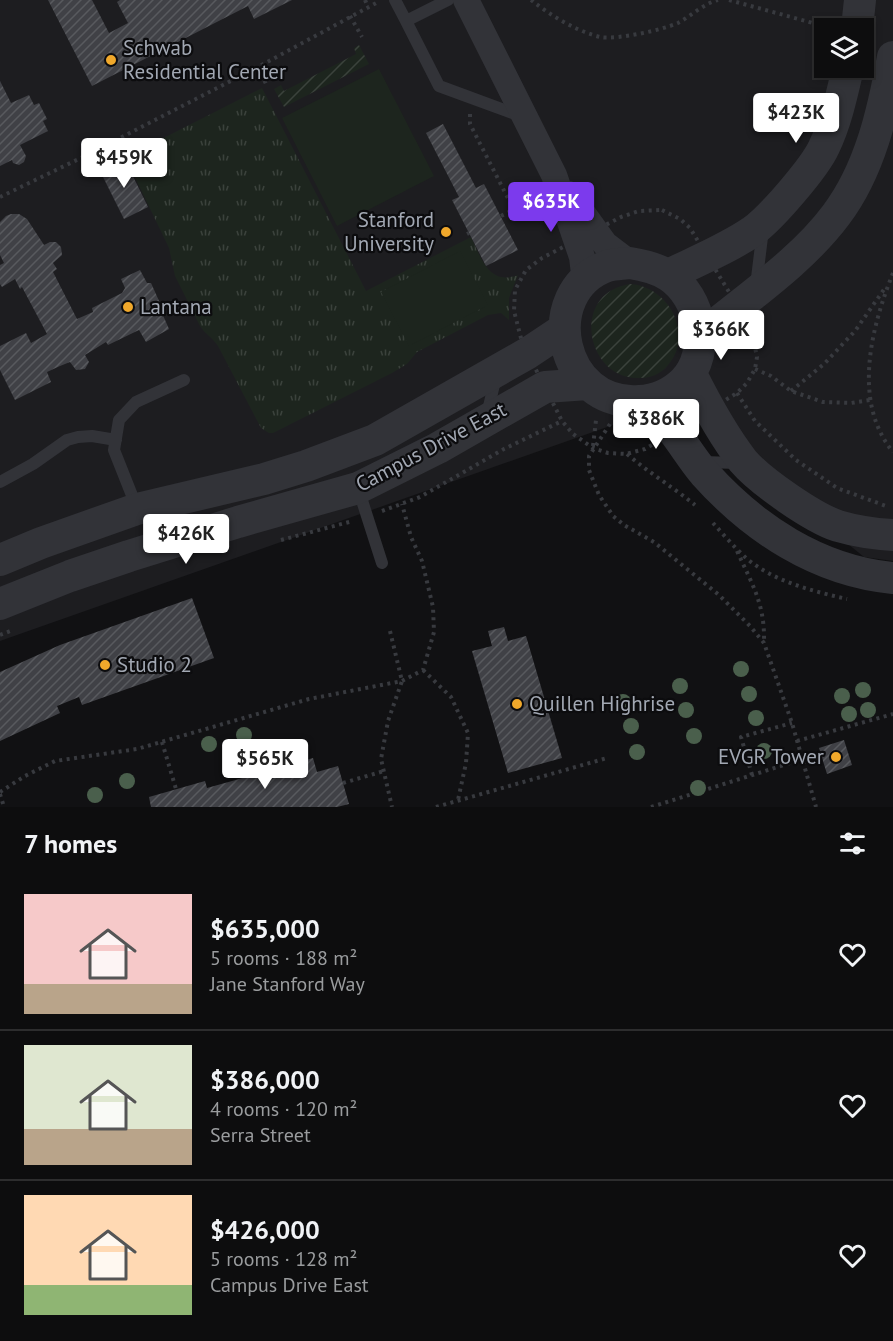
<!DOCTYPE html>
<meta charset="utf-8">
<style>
:root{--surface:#0d0d0e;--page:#161617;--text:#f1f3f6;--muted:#9a9c9e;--line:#2d2d2e;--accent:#7c3aed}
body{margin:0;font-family:"PT Sans",sans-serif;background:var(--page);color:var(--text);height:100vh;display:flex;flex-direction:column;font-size:22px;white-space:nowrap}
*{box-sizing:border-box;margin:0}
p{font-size:20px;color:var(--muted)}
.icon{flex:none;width:33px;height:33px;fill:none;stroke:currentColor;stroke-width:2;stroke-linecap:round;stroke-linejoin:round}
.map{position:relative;height:807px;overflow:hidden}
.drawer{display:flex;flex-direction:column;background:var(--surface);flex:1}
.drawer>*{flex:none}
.fabs{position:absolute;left:814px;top:18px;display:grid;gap:12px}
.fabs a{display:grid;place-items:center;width:60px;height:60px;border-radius:0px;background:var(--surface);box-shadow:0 3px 9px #0003,0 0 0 2px var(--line);font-size:30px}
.price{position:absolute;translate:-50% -51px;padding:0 14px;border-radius:6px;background:#fff;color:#222;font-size:20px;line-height:39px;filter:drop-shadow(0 2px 3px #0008)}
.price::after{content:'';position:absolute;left:50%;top:36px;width:18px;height:14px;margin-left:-9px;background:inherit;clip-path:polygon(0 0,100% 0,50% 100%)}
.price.selected{background:var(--accent);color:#fff}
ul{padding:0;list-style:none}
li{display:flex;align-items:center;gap:18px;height:150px;padding:0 24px}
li+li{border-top:2px solid var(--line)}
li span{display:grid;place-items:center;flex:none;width:168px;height:120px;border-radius:0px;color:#555}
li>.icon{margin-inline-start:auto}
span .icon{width:72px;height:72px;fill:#fffc;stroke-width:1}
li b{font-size:26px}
h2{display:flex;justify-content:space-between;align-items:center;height:72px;padding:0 24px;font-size:26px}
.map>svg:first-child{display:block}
.built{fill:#1d1d20;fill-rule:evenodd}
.park{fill:url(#park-tufts)}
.garden{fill:url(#garden-furrows)}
.pitch{fill:#1d251e}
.building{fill:url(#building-hatch)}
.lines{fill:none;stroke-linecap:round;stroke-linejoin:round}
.path{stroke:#383a3f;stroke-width:4;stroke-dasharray:3 4.5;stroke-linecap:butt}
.service{stroke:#323338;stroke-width:12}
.minor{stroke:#323338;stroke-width:26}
.tertiary{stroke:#323338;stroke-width:32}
.tree{fill:#4a5f4c}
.poi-dot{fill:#f0a82b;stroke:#0c0c0e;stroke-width:2}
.labels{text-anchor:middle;stroke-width:4.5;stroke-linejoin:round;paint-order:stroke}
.poi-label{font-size:21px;fill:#a2a8b3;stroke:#0c0c0e;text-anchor:start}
.street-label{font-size:21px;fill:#a2a8b3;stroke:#0c0c0e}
</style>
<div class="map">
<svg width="893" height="807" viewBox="0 0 893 807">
<defs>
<pattern id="park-tufts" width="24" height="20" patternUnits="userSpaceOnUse" patternTransform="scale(1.5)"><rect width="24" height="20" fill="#1d251e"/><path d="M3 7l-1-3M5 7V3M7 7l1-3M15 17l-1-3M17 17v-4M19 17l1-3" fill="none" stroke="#3b423c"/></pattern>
<pattern id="garden-furrows" width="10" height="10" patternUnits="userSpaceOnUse" patternTransform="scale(1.5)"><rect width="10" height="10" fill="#1d251e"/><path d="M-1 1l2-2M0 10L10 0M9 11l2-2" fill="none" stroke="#3b423c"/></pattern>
<pattern id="building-hatch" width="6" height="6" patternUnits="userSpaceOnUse" patternTransform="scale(1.5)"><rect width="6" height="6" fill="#404146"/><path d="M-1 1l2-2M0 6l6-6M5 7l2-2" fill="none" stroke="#585a5e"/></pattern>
</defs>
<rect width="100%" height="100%" fill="#111113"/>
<path class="built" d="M0,0H893V561L864,557L736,453L695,396L0,641ZM825,28H864V68H825Z"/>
<path class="park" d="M262,88L366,291L471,237C481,258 489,286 518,275L509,298V320L501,313L488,315L417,352L407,364L392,373L273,433H269L261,428L218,346C213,338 205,334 200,326L175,276L169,248L130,167L132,157L140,150Z"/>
<path class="garden" d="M359,45L369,64L284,107L274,89L281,85L284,91L356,54L354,48Z
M630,284C668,286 695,334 668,365C661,374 651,378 640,378C586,381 569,293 630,284Z"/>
<path class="pitch" d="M379,69L434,176L337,226L282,118Z
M460,251L488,305L409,346L381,292Z"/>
<path class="building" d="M48,0H92L109,33L128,23L117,2L120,0H292L254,19L248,6L92,86Z
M0,81L11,103L29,95L34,105L39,103L47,119L43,121L48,131L20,145L26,156L24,162L19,165L13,163L12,160L0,166Z
M443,124L476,188L484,184L518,250L486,266L452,200L459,197L426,133Z
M115,159L120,168L127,164L148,207L124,219L103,177L109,174L104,165Z
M11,214H19L27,219L44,245L50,242H56L61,247L62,255L53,263L57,269L53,272L77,319L93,312L92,308L122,293L125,288L121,279L140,270L147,283H151L164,312L162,313L169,329L146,342L139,330L108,345L106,342L85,355L89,362L85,369L76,370L70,362L60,366L47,372L51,382L15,400L0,370V346L26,333L31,343L47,334L22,287L20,289L15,279L2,287L0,284V265L4,263L0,255V222L6,216Z
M192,598L214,658L82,705L79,697L57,706L60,713L0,741V672L60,645Z
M504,627L508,641L526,636L562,758L508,773L472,651L492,646L488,631Z
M844,740L852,765L827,774L819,748Z
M313,758L317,772L338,766L349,804L337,807H151L149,797L205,781L207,788Z"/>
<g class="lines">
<path class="path" d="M365,0L368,7
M531,0C550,15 576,31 600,37C617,40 662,30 678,23C691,16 703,4 718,0
M729,0L831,28
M350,16L362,37
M258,67L267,86
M470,114V124L514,210
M0,197L85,156L258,67L378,2
M662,210L680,219L690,228L751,328L757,357L755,369L747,383L737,393L645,449L626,454L608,453L593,448L573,434L562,421L522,342L514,311L515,290L526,270L542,258L621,217L639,211Z
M501,216L538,197
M467,234L469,233
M893,273C871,328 852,402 893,452
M755,369L771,376L791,391L823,402L851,403L870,400
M791,391L824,364L855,331L885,288
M737,393L755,421L796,460L837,488L886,506
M610,424L589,456V470L599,495L613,516L624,525L654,542L719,595L750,626L764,643L792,723L816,807
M593,446L596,420
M627,454C649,473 673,487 695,505
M382,511L420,497L504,449L562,421
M713,523C723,534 734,547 745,557C772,581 812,591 847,599
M281,540L353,521
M737,551C752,584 765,604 764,642
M390,631L402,681L388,721L381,759L392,807
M0,635L13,630
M423,670L451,697L468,733L466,763L458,800
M797,741L893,714
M162,742L176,789
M752,775L741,737L792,723
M343,783L384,771
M0,792L25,776L55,761L137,749L309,699L402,681L423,670L434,632L433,607L422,561L411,537L402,504
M0,794L4,807
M436,807L607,758
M651,807L803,759"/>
<path class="service" d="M395,0L406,21
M448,0L406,21L439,86L523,117
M756,286L763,229
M487,415L496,376
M700,462L740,463
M0,482L33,464L67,440L78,437L92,436L116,440
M358,488L382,563
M137,508L114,450L119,420L136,402L184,380"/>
<path class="minor" d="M466,0L554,175L582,257L585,282
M569,194L605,244L630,263"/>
<path class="tertiary" d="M857,28L860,0
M630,263C643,265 657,268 669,276C701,297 712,352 684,381C672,393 656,400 639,401C560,407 536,292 607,266C614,264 623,264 630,263Z
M668,275C697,261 727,249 753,231C772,217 815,167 824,147C836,122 842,94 848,68
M700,337C745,299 801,262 836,215C870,170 883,112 893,57
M691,374C706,404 722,434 743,461C760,481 813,518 838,526C855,531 876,534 893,535
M646,401C655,411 665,421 674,432C684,445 693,460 704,473C753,528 818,571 893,578
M0,560L41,543L137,509L264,479L306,466L375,440L528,353L564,329
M0,604L70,576L129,556L238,522L358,488L438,448L545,387L588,384"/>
</g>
<g class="tree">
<circle cx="741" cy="669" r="8"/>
<circle cx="680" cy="686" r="8"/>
<circle cx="863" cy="690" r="8"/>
<circle cx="749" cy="694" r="8"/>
<circle cx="842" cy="696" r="8"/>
<circle cx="623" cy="702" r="8"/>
<circle cx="686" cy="710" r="8"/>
<circle cx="868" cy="710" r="8"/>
<circle cx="849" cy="714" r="8"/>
<circle cx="756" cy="718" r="8"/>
<circle cx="631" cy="726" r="8"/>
<circle cx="244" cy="735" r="8"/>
<circle cx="694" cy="736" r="8"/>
<circle cx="209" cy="744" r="8"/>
<circle cx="764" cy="751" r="8"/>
<circle cx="637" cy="752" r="8"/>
<circle cx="127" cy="781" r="8"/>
<circle cx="698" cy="788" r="8"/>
<circle cx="95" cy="795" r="8"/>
</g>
<g class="poi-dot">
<circle cx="111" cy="60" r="6"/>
<circle cx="446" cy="232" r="6"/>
<circle cx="128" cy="307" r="6"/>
<circle cx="105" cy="665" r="6"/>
<circle cx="517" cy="704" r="6"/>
<circle cx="836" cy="757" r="6"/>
</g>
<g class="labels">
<g class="poi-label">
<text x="123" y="55">Schwab<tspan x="123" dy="24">Residential Center</tspan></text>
<text x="434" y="227" text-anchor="end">Stanford<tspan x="434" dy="24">University</tspan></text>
<text x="140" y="314">Lantana</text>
<text x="117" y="672">Studio 2</text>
<text x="529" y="711">Quillen Highrise</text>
<text x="824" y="764" text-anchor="end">EVGR Tower</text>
</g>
<g class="street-label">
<text transform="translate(431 447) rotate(-28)" y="7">Campus Drive East</text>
</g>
</g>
</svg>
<div class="fabs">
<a><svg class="icon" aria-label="layers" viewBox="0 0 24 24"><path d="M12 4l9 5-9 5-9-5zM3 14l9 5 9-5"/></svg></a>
</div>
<b class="price" style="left:796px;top:144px">$423K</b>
<b class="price" style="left:124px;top:189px">$459K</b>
<b class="price selected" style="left:551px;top:233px">$635K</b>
<b class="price" style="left:721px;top:361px">$366K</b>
<b class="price" style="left:656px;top:450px">$386K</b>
<b class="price" style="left:186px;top:565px">$426K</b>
<b class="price" style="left:265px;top:790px">$565K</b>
</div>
<section class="drawer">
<h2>7 homes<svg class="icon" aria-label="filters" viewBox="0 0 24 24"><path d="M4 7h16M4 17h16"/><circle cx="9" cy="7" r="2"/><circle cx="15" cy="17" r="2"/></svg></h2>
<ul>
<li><span style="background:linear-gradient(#f6c9c9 75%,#b9a48a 0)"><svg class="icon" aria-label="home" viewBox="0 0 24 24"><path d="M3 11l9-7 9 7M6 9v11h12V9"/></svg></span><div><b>$635,000</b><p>5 rooms · 188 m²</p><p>Jane Stanford Way</p></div><svg class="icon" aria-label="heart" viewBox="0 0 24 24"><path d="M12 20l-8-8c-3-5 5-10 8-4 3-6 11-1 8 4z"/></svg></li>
<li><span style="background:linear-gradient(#dfe7d0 70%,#b9a48a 0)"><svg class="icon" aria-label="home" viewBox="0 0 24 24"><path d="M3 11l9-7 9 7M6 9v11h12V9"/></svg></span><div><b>$386,000</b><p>4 rooms · 120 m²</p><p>Serra Street</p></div><svg class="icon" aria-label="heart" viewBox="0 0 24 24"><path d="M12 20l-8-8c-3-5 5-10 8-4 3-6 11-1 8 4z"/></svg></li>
<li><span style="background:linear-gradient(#ffd9b3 75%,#8fb573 0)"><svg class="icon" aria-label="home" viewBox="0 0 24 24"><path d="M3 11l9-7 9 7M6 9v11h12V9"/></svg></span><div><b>$426,000</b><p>5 rooms · 128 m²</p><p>Campus Drive East</p></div><svg class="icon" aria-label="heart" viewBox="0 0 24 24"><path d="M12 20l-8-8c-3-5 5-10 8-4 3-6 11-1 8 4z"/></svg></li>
</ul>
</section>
